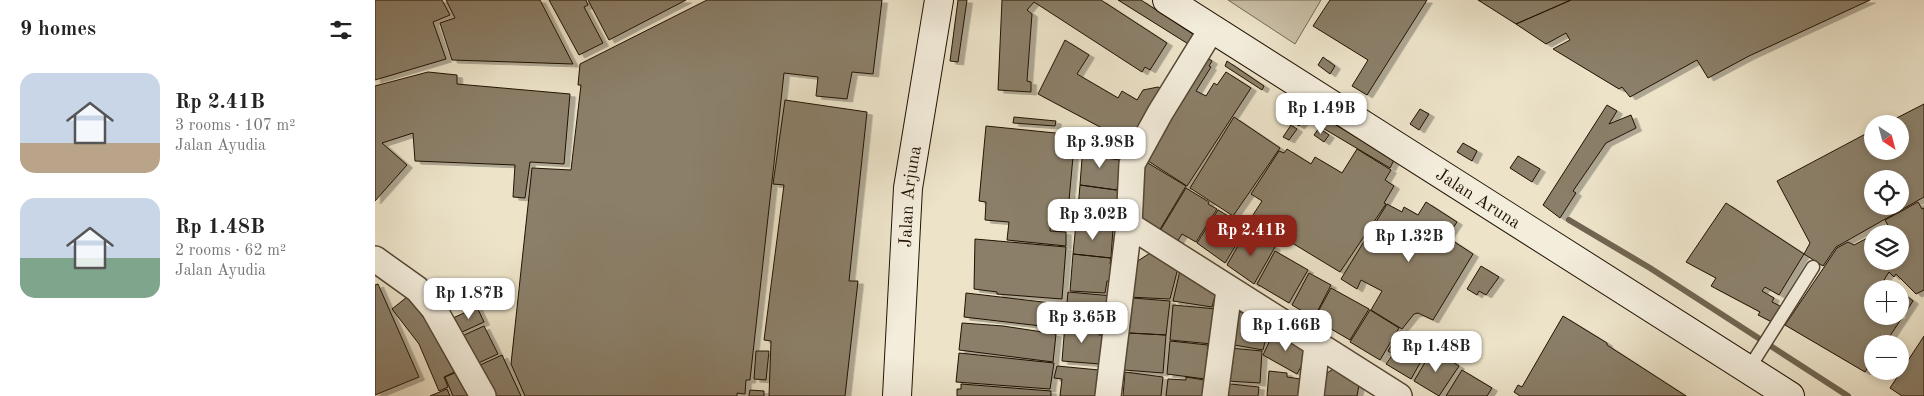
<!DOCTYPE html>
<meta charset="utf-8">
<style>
:root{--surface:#fff;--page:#f6f6f6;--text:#222;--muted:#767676;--accent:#8f2418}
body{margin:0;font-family:"Old Standard TT",serif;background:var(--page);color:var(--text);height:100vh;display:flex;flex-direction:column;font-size:19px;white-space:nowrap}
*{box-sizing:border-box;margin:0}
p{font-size:16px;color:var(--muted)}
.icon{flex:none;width:28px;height:28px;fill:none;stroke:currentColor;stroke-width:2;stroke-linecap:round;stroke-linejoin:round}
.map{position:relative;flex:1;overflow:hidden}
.details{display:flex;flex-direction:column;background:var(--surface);width:375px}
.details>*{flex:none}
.needle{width:32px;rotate:144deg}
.controls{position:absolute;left:1489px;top:115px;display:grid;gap:10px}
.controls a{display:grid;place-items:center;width:45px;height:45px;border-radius:50%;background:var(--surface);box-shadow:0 2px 8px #0003;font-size:25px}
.price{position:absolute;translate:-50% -42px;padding:0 11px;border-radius:10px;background:#fff;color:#222;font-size:16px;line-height:32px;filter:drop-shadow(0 1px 2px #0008)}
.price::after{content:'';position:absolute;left:50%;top:30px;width:15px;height:11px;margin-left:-8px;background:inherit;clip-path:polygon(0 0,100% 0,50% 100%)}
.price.selected{background:var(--accent);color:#fff}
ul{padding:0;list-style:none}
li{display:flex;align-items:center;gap:15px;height:125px;padding:0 20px}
li span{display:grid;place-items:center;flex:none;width:140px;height:100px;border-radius:15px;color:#555}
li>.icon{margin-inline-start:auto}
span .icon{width:60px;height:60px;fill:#fffc;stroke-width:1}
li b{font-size:21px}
h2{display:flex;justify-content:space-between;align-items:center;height:60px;padding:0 20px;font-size:21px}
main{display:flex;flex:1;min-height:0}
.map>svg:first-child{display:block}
.green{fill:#c9bfa7;stroke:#756854}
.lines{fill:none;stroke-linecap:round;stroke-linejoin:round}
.stream{stroke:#716551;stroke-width:6}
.building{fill:#8b7f69;stroke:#211202;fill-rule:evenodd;filter:url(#shadow)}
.lane-casing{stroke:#544634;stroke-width:15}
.street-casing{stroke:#544634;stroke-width:28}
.secondary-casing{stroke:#211202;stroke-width:30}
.lane{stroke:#f3eddc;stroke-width:12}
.street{stroke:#f3eddc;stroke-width:25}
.secondary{stroke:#f3eddc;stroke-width:28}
.labels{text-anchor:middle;stroke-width:4.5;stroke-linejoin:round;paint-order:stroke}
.street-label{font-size:18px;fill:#211202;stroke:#f3eddc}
</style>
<main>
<section class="details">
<h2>9 homes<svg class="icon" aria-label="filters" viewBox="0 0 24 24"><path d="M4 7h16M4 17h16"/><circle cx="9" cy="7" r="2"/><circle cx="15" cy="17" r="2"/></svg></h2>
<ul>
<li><span style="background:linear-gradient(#c9d6e8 70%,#b9a48a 0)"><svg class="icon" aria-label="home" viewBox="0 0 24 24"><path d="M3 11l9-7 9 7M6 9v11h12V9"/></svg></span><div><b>Rp 2.41B</b><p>3 rooms · 107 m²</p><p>Jalan Ayudia</p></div></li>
<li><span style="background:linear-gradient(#c9d6e8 60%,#7fa58c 0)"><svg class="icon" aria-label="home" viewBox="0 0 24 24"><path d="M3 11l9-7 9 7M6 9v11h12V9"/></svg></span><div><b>Rp 1.48B</b><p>2 rooms · 62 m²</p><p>Jalan Ayudia</p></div></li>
</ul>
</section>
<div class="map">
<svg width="1549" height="396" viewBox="0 0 1549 396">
<defs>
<filter id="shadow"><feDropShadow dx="5.5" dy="3" stdDeviation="0" flood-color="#0004"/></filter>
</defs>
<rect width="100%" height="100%" fill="#ece3c9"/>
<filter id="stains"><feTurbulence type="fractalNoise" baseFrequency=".004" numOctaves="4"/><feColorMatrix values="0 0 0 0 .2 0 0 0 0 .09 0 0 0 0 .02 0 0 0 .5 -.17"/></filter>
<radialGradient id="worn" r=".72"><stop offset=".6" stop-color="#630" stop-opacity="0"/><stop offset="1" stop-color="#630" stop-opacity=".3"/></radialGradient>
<path class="green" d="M853,0H946L920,44Z"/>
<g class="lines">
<path class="stream" d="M1194,220L1275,268L1473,396"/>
</g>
<path class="building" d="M0,0H67L75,15L58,22L71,59L0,80Z
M71,0H165L198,64L77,60L65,23L80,18Z
M174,0H211L213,5L209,7L228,43L204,55Z
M213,0H311L234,40Z
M332,0H507L498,74L477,72L472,99L441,96L443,77L409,73L375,380H371L370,394L362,393V396H150L136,364L157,168L196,170L206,85H203L205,64Z
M583,0H592L583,62L575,61Z
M627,0H726L792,43L775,70L770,67L767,72L659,2L652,10L657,14L652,81L656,82V92L623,90Z
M743,0H766L824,38L818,47Z
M955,0H1052L992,95L977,86L993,60L938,26Z
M1103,0H1196L1141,24Z
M1196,0H1495L1374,56L1333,78L1322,60L1255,97L1247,87L1244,89L1178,49L1195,40L1191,33L1171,44L1141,24Z
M690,40L714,55L702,74L743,98L747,91L762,100L768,90L783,87L793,91L759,145L663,94Z
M829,56L837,61L834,66L836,67L821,91L831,96L839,83L842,85L851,72L876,88L812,186L770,159Z
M948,57L960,66L955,74L943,65Z
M852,61L889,86L887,90L850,66Z
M53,72L82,75V84L195,94L189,164L155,162L150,198L138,197L140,165L40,161L38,133L7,143L32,165L0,201V86Z
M906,95L932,113L929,119L902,102Z
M410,100L492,112L474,281H483L470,396H394L396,341L389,340L409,185L398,184Z
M1549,104V197L1461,247L1448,266L1429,254L1435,243L1402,181L1498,130V151H1525V124H1510ZM1498,179H1525V206H1498Z
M1232,105L1242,111L1234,124L1256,115L1261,128L1231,143L1198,191L1201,193L1185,218L1168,205Z
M908,107L928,121L924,126L904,113Z
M1045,109L1054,114L1044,130L1035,124Z
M639,117L681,121L680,126L638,123Z
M859,117L905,148L858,216L815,188Z
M951,119L1019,160L1015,168L946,127Z
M916,125L922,129L914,140L908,137Z
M611,126L700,135L692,222L676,220L675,231L691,232V246L632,240L634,222L610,220L611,202L604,201Z
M944,128L954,135L949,142L939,135Z
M1088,143L1102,151L1097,161L1082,152Z
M708,145L732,148L731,158L745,160L744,163L750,164L744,177L742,190L705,185Z
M912,149L936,164L940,157L967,173L982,149L1016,170L1010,180L1019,186L1009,203L1011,204L965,272L876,218L887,201L876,194L904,151L909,153Z
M1143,156L1165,169L1157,182L1135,168Z
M768,160L811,186L784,231L761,216Z
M705,185L748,191L745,225L702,220Z
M811,188L834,202L833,204L842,209L821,242L807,234L802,242L785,231Z
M1051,202L1082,222L1072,237L1098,254L1058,320L1043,313L1039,314L1027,329L996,310L1007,291L986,280L982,289L966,279L1012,204L1027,212L1029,207L1043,215Z
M1543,202L1547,209L1549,208V290L1541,294L1521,274L1519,277L1514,272L1509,280L1521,289H1498V316H1525V291L1538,301L1511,342L1503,339L1501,344H1498V360L1490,372L1410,325L1462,248L1473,242L1479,245L1498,235V261H1525V234H1501L1514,227L1510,220Z
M1351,203L1429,254L1404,295L1390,287L1387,291L1399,298L1397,302L1407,307L1397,322L1383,315L1385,312L1336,286L1341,278L1311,262Z
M843,210L872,227L850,263L822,243Z
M701,224L738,228L736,258L698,254Z
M872,230L900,247L879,284L852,265Z
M600,239L691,247L687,299L622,294V292L599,289Z
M783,248L803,268L795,299L753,297L758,264Z
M900,251L933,270L914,303L882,284Z
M698,254L736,258L735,264L741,265L739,282L732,281L730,293L695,291Z
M806,266L842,289L837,307L798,301Z
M1106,266L1124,277L1111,295L1104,291L1102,295L1092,289Z
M934,273L956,285L939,318L917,305Z
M3,284L44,377L0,395V285Z
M956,288L994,309L975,340L939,319Z
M693,292L738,296L736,316L726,315L725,327L690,324Z
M37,293L88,368L69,377L73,387L64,391L44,344L17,309Z
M591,293L685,304L683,328L589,317Z
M758,298L795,301L791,335L754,333Z
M798,305L842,309L837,344L795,340Z
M102,307L109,322L85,333L78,318Z
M860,310L890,321L884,336L891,338L888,350L854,344Z
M995,310L1024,328L1005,360L975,342Z
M1188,316L1232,343V345L1311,396H1145L1139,392L1143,385L1147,387Z
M587,323L628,326L681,334L678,362L584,350Z
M690,324L725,327L724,335H728L725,364L687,361Z
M109,326L123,354L99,365L85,337Z
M900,330L930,347L928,352L933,354L922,374L888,355Z
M1025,331L1053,349L1036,379L1011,364L1018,354L1013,351Z
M754,333L791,335L788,373L749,370Z
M1549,336V396H1527L1515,388Z
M795,341L833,345L830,379L792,374Z
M855,348L887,351L885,383L852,381Z
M1058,349L1084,366L1064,396L1039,381Z
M381,351H394L391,380L379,379Z
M584,353L679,363L675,389L581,382Z
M127,355L146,396H118L103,366Z
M682,366L724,370L720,396H685L687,379L679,378Z
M961,367L985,379L982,396H948L952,373Z
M89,369L100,396H78L70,377Z
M1087,370L1117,388L1112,396H1071Z
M894,371L912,373V377L932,380L930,396H892Z
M750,372L788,377L786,396H748Z
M811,377L829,380L828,396H791L793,379L811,380Z
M846,383L884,387L883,396H845Z
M586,384L676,391V396H582V389H586Z
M72,389L75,396H55Z
M375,390L389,391V396H374Z"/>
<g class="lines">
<defs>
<path id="lane" d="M1373,370L1438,267"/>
<path id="street" d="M754,225L1024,396
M0,259L42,289L59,309L108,396
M733,396L754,225L757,164L785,113L836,30
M840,396L854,290
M936,396L942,345"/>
<g id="secondary">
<path id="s1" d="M792,0L1415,396"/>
<path id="s2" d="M522,396L533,188L564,0"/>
</g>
</defs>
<use href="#lane" class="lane-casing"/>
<use href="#street" class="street-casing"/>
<use href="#secondary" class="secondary-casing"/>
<use href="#lane" class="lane"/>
<use href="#street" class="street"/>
<use href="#secondary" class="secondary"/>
</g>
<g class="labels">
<g class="street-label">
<text dy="6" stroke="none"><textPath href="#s2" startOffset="200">Jalan Arjuna</textPath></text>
<text dy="6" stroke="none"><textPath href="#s1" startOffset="369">Jalan Aruna</textPath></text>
</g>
</g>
<rect width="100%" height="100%" filter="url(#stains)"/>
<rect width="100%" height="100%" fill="url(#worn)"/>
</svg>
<div class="controls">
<a><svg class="needle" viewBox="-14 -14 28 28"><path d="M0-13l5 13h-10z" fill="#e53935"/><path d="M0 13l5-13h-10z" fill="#767676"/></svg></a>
<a><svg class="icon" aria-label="locate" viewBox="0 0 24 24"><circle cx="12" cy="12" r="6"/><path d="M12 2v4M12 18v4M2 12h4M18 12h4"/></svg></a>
<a><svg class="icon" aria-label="layers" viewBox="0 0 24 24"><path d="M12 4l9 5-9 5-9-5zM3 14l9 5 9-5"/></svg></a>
<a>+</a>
<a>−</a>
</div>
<b class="price" style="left:946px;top:135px">Rp 1.49B</b>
<b class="price" style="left:725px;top:169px">Rp 3.98B</b>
<b class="price" style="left:718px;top:241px">Rp 3.02B</b>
<b class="price selected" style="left:876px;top:257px">Rp 2.41B</b>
<b class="price" style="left:1034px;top:263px">Rp 1.32B</b>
<b class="price" style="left:94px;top:320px">Rp 1.87B</b>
<b class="price" style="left:707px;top:344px">Rp 3.65B</b>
<b class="price" style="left:911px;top:352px">Rp 1.66B</b>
<b class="price" style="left:1061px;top:373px">Rp 1.48B</b>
</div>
</main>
